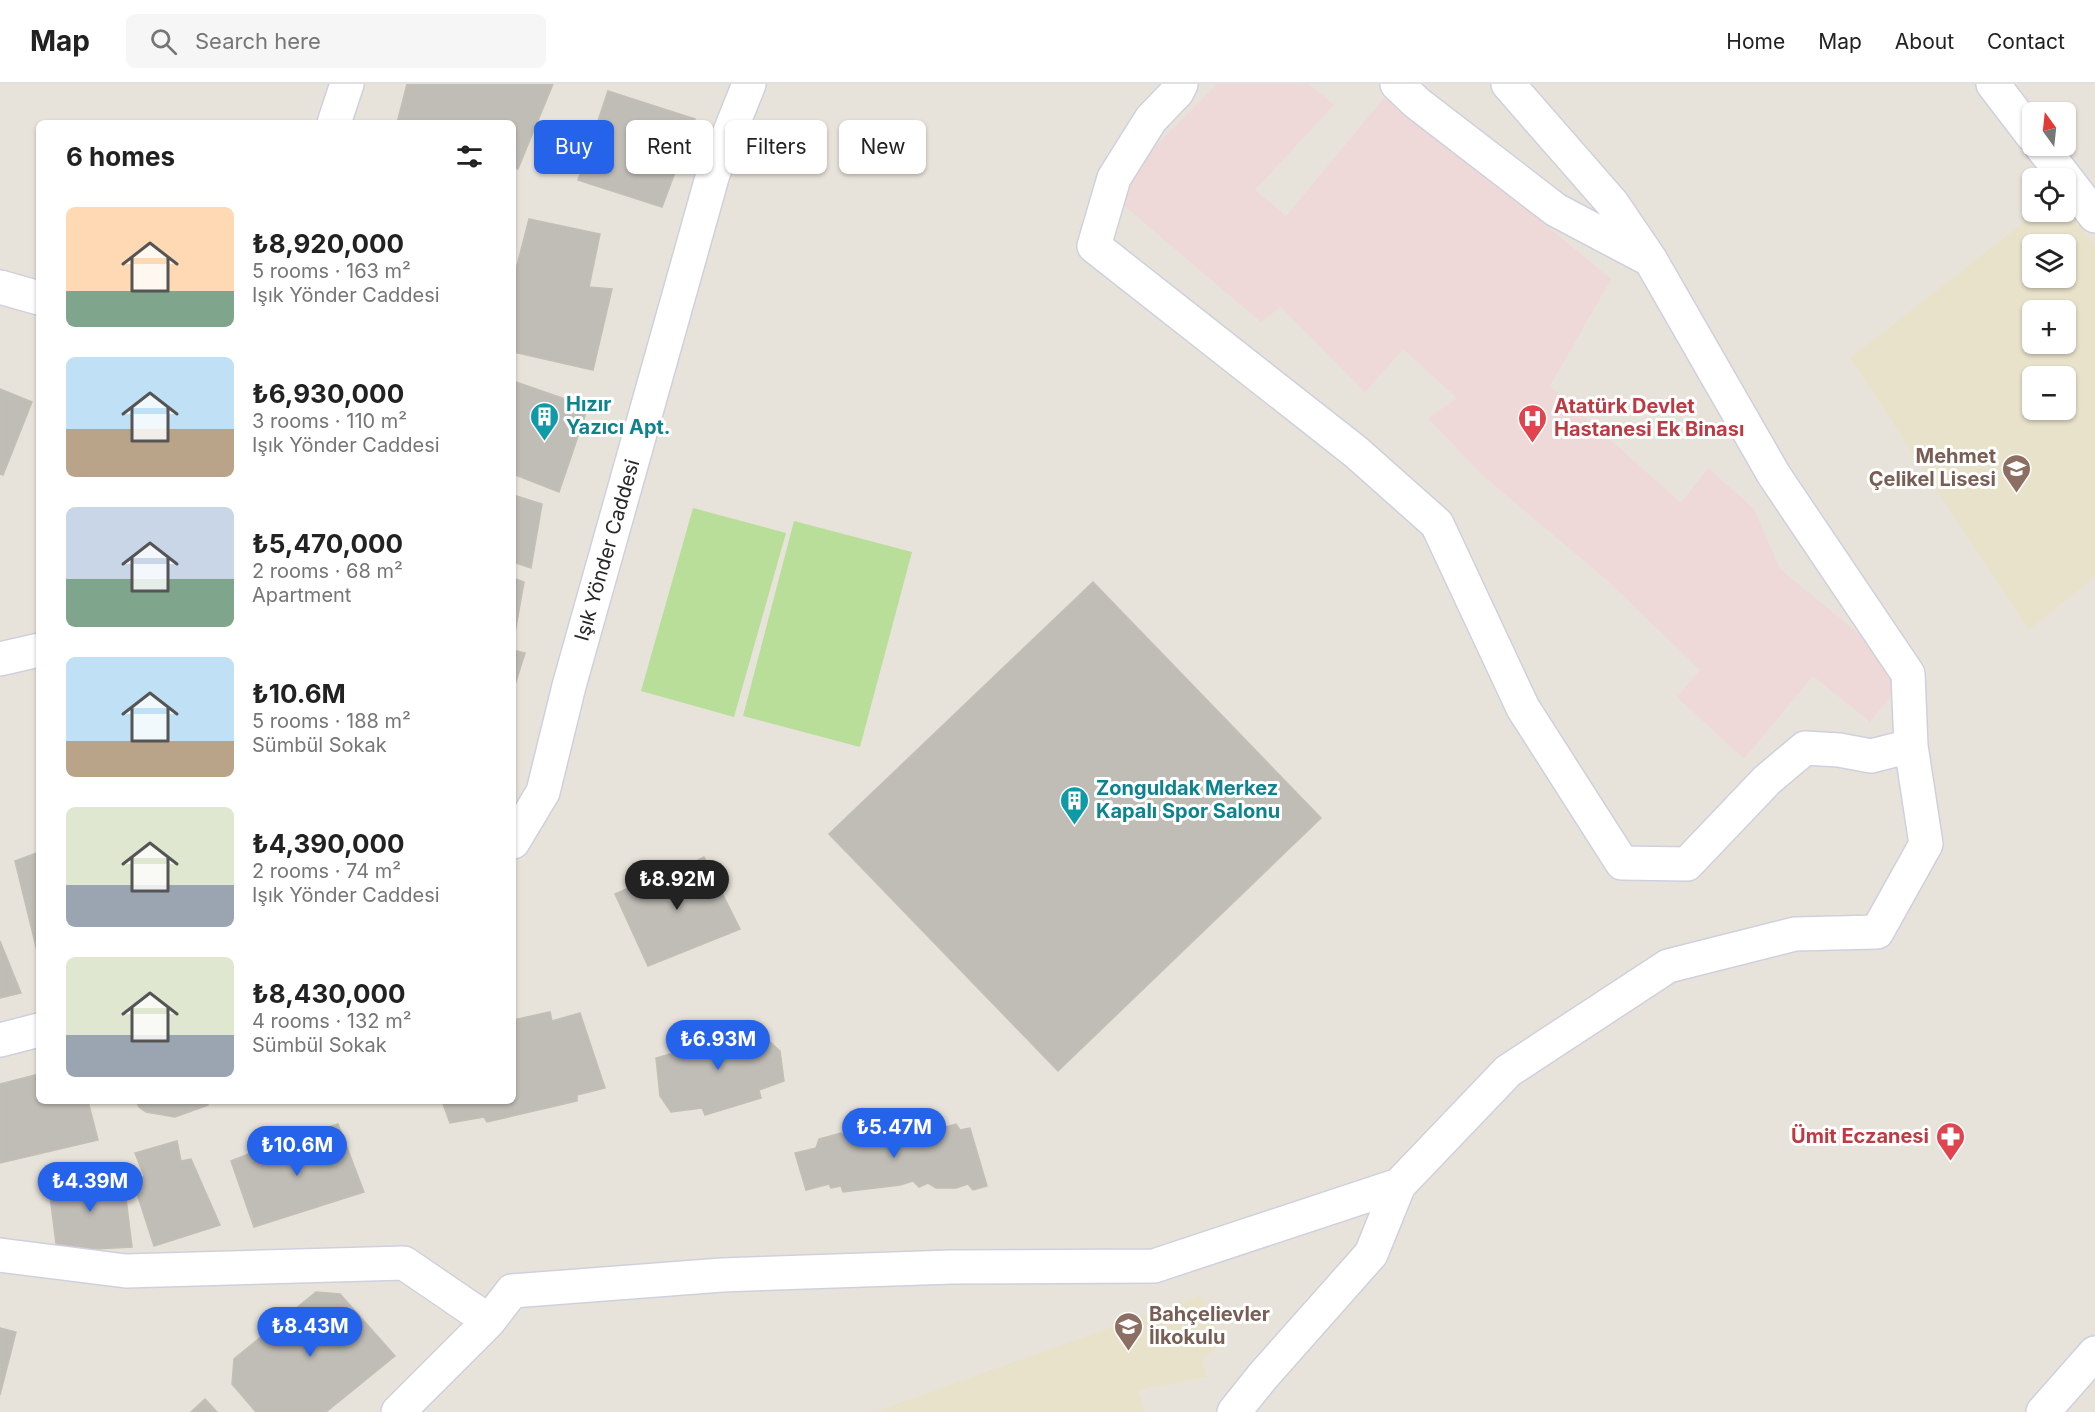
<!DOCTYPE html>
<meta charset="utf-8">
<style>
:root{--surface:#fff;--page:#f6f6f6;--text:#222;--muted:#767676;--line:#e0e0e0;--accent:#2563eb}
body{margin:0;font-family:Inter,sans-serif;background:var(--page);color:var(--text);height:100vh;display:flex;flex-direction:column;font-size:22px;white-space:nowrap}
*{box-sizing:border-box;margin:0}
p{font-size:20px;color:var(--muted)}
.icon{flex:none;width:33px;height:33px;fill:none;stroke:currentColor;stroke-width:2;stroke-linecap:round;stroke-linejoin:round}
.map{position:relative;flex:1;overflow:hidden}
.sheet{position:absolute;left:36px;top:36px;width:480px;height:984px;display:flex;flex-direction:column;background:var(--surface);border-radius:9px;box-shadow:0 2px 4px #0004}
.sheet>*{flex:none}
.guide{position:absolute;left:534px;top:36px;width:570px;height:54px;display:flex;gap:12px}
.needle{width:39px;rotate:345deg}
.controls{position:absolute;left:2022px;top:18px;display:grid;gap:12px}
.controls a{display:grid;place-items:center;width:54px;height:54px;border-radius:9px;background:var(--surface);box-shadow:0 2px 4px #0004;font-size:30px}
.price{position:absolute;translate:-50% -51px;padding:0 14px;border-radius:21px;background:var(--accent);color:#fff;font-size:20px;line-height:39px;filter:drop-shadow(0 2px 3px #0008)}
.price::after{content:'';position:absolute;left:50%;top:36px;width:18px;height:14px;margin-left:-9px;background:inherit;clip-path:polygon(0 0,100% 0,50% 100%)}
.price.selected{background:#222;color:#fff}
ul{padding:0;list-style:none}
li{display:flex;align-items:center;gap:18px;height:150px;padding:0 30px}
li span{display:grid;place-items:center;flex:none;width:168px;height:120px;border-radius:9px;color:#555}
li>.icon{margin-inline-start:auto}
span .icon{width:72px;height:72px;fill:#fffc;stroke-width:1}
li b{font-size:26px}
h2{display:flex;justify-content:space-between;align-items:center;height:72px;padding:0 30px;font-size:26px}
.chip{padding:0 21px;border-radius:9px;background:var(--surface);box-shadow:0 2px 4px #0004;font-size:21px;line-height:54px}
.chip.selected{background:var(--accent);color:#fff}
header{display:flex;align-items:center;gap:36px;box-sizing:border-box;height:84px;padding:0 30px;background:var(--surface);border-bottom:2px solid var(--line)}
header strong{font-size:28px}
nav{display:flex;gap:33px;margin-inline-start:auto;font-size:21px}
.search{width:420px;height:54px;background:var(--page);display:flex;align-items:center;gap:15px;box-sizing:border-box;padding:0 21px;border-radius:9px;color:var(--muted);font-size:22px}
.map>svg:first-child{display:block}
.education{fill:#e8e2cb;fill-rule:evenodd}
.medical{fill:#eed9d8}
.pitch{fill:#b8de99}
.building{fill:#c0bdb7;stroke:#c2bfb4;stroke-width:1.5}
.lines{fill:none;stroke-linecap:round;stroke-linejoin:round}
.minor-casing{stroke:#cfd0de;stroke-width:36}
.minor{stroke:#fff;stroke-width:33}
.labels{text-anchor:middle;stroke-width:6;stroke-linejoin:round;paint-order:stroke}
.culture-label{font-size:20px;font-weight:bold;fill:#0d838f;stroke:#fff;text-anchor:start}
.health-label{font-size:20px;font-weight:bold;fill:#be3a42;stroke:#fff;text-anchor:start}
.education-label{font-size:20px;font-weight:bold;fill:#785e54;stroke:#fff;text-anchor:end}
.street-label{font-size:20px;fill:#272727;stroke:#fff}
</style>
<header>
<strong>Map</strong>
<div class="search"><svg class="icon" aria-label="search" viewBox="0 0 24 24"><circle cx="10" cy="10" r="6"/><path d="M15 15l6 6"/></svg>Search here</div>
<nav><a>Home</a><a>Map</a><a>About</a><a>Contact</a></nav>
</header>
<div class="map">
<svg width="2095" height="1328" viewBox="0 0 2095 1328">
<rect width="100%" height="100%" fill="#e8e3da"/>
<path class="education" d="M2066,122L2095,162V493L2029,546L1850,274L2037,128H2066ZM2032,160H2066V194H2032ZM2032,226H2066V260H2032ZM2032,292H2066V326H2032Z
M1201,1211L1223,1259L1202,1275L1207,1293L1138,1306L1145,1328H874Z"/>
<path class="medical" d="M1217,0H1309L1334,21L1255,106L1286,132L1384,14L1463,72L1611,195L1550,302L1681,419L1708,384L1754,425L1780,485L1908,590L1870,638L1813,592L1744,675L1677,613L1700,586L1609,498L1481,390L1428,334L1457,314L1403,265L1365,308L1281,223L1261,238L1109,109Z"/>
<path class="pitch" d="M693,424L786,449L734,633L641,607Z
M794,437L912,468L860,663L743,632Z"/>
<path class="building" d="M407,0H553L518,85L513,84V39H397Z
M608,7L695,35L662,123L578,96Z
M529,135L600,150L589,203L612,205L593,286L513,268V197Z
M513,297L588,323L559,408L513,390Z
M0,305L32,318L3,391L0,390Z
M513,411L542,420L531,484L513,478Z
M513,494L524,498L515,549L513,548Z
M1093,498L1321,734L1058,987L829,750Z
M513,566L525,569L513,607Z
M39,768V875L15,777Z
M704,773L740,845L648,882L615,810L643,798L641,795L677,780L680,785Z
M0,857L21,909L0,914Z
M550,928L552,937L580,929L605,1004L577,1011V1017L487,1038L484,1033L450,1039L442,1017H513V936Z
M725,942L729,949L745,944L747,950L757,946L780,967L784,997L759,1006L761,1014L705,1031L702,1024L671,1028L660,1012L656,974L674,969L673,963L690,959V953Z
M39,990V1017H88L98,1056L0,1079V1000Z
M136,1017H206L208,1021L175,1033L146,1028L139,1023Z
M890,1038L898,1044L912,1040L917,1043L933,1039L938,1045L956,1040L960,1046L970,1044L987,1102L973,1106L968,1100L956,1104H936L928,1099L919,1103L913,1097L900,1101L843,1108L841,1102L831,1104L829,1100L806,1106L795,1069L816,1064L819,1055L841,1049L850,1056L867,1051L868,1043Z
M338,1040L364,1108L254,1143L231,1077L269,1062L272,1069L301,1059L299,1053Z
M177,1057L181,1077L191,1075L220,1141L154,1162L133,1097L144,1092L135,1069Z
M123,1090L132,1163L57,1167L48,1097Z
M316,1208L340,1210L395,1272L326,1328H256L232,1300L234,1275Z
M0,1244L16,1248L0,1311Z
M205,1315L217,1328H191Z"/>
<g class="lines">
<defs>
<path id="minor" d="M1397,0L1417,19L1556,126L1645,173
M1508,0L1612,119L1650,175L1774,391L1908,590L1911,662
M1993,0L2032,51
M334,39L347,0
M2041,62L2095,132
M0,203L39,214
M0,575L39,566
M513,758L543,708L569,602L713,90L749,0
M0,956L39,946
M0,1171L126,1187L404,1179L489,1237L512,1207L722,1191L951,1183L1154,1182L1399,1101L1508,987L1668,882L1795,850L1877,848L1926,760L1911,662L1871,672L1839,666L1805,664L1767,696L1687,780L1622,779L1523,624L1437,440L1356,368L1094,162L1114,94L1151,35L1177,8L1181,0
M398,1328L489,1237
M1234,1328L1262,1293L1371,1170L1399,1101
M2043,1328L2095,1269"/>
</defs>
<use href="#minor" class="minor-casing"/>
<use href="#minor" class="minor"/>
</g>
<defs>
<symbol id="building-pin" viewBox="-11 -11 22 30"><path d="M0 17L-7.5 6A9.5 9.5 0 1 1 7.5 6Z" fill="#0f9aa8" stroke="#fff"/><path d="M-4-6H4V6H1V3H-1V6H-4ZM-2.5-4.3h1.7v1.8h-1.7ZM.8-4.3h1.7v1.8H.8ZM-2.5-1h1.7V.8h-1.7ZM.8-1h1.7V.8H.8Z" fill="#fff"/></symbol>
<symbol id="hospital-pin" viewBox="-11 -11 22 30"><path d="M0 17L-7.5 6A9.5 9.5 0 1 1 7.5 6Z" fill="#e0444e" stroke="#fff"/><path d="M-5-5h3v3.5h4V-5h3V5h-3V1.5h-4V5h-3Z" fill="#fff"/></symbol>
<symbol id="school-pin" viewBox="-11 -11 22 30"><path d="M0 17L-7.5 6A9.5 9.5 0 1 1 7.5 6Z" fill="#8d6e63" stroke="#fff"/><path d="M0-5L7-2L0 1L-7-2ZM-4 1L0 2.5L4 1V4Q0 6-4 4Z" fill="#fff"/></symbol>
<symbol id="pharmacy-pin" viewBox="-11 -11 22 30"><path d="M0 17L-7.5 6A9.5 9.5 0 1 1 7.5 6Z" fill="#e0444e" stroke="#fff"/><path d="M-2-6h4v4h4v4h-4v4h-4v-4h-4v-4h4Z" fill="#fff"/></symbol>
</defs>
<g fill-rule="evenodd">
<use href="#building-pin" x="528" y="316" width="33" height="45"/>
<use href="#hospital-pin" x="1516" y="318" width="33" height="45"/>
<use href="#school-pin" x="2000" y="368" width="33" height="45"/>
<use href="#building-pin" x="1058" y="700" width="33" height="45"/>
<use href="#pharmacy-pin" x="1934" y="1036" width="33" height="45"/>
<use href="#school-pin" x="1112" y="1226" width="33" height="45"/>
</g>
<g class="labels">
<g class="culture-label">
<text x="566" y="327">Hızır<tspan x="566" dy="23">Yazıcı Apt.</tspan></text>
<text x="1096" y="711">Zonguldak Merkez<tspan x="1096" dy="23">Kapalı Spor Salonu</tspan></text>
</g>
<g class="health-label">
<text x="1554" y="329">Atatürk Devlet<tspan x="1554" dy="23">Hastanesi Ek Binası</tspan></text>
<text x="1929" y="1059" text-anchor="end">Ümit Eczanesi</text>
</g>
<g class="education-label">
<text x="1996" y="379">Mehmet<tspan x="1996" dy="23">Çelikel Lisesi</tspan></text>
<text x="1149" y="1237" text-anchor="start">Bahçelievler<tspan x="1149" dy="23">İlkokulu</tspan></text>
</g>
<g class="street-label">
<text transform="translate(607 466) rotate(-74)" y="7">Işık Yönder Caddesi</text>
</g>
</g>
</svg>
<div class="controls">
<a><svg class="needle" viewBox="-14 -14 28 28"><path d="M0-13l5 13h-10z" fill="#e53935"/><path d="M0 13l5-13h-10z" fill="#767676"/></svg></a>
<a><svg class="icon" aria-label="locate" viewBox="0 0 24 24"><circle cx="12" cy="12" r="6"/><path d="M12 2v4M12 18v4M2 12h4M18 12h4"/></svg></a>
<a><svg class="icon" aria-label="layers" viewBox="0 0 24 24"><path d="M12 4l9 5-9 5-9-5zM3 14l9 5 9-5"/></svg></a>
<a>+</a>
<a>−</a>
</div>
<b class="price selected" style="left:677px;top:827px">₺8.92M</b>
<b class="price" style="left:718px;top:987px">₺6.93M</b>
<b class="price" style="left:894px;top:1075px">₺5.47M</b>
<b class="price" style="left:297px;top:1093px">₺10.6M</b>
<b class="price" style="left:90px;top:1129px">₺4.39M</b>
<b class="price" style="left:310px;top:1274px">₺8.43M</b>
<div class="guide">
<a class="chip selected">Buy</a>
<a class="chip">Rent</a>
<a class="chip">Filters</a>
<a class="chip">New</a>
</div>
<section class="sheet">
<h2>6 homes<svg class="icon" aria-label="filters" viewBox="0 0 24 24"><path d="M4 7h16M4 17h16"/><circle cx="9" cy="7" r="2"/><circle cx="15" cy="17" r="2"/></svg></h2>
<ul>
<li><span style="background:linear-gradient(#ffd9b3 70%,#7fa58c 0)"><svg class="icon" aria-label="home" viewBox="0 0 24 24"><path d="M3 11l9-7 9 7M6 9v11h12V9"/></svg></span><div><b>₺8,920,000</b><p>5 rooms · 163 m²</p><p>Işık Yönder Caddesi</p></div></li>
<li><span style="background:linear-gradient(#bfe0f5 60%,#b9a48a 0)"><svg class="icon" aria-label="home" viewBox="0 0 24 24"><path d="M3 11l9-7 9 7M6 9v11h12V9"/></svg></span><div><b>₺6,930,000</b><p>3 rooms · 110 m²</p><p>Işık Yönder Caddesi</p></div></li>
<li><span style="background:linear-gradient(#c9d6e8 60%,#7fa58c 0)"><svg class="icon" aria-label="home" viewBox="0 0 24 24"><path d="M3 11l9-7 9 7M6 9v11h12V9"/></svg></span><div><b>₺5,470,000</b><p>2 rooms · 68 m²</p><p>Apartment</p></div></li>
<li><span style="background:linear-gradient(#bfe0f5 70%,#b9a48a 0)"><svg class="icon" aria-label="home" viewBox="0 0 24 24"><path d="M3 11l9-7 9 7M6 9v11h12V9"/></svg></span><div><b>₺10.6M</b><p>5 rooms · 188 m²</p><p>Sümbül Sokak</p></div></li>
<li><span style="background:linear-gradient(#dfe7d0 65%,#9aa5b1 0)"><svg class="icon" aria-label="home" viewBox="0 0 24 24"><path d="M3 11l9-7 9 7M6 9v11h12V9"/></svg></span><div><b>₺4,390,000</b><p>2 rooms · 74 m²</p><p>Işık Yönder Caddesi</p></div></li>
<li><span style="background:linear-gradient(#dfe7d0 65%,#9aa5b1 0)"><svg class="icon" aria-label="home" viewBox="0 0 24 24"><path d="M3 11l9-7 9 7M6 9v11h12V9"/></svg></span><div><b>₺8,430,000</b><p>4 rooms · 132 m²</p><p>Sümbül Sokak</p></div></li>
</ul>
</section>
</div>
